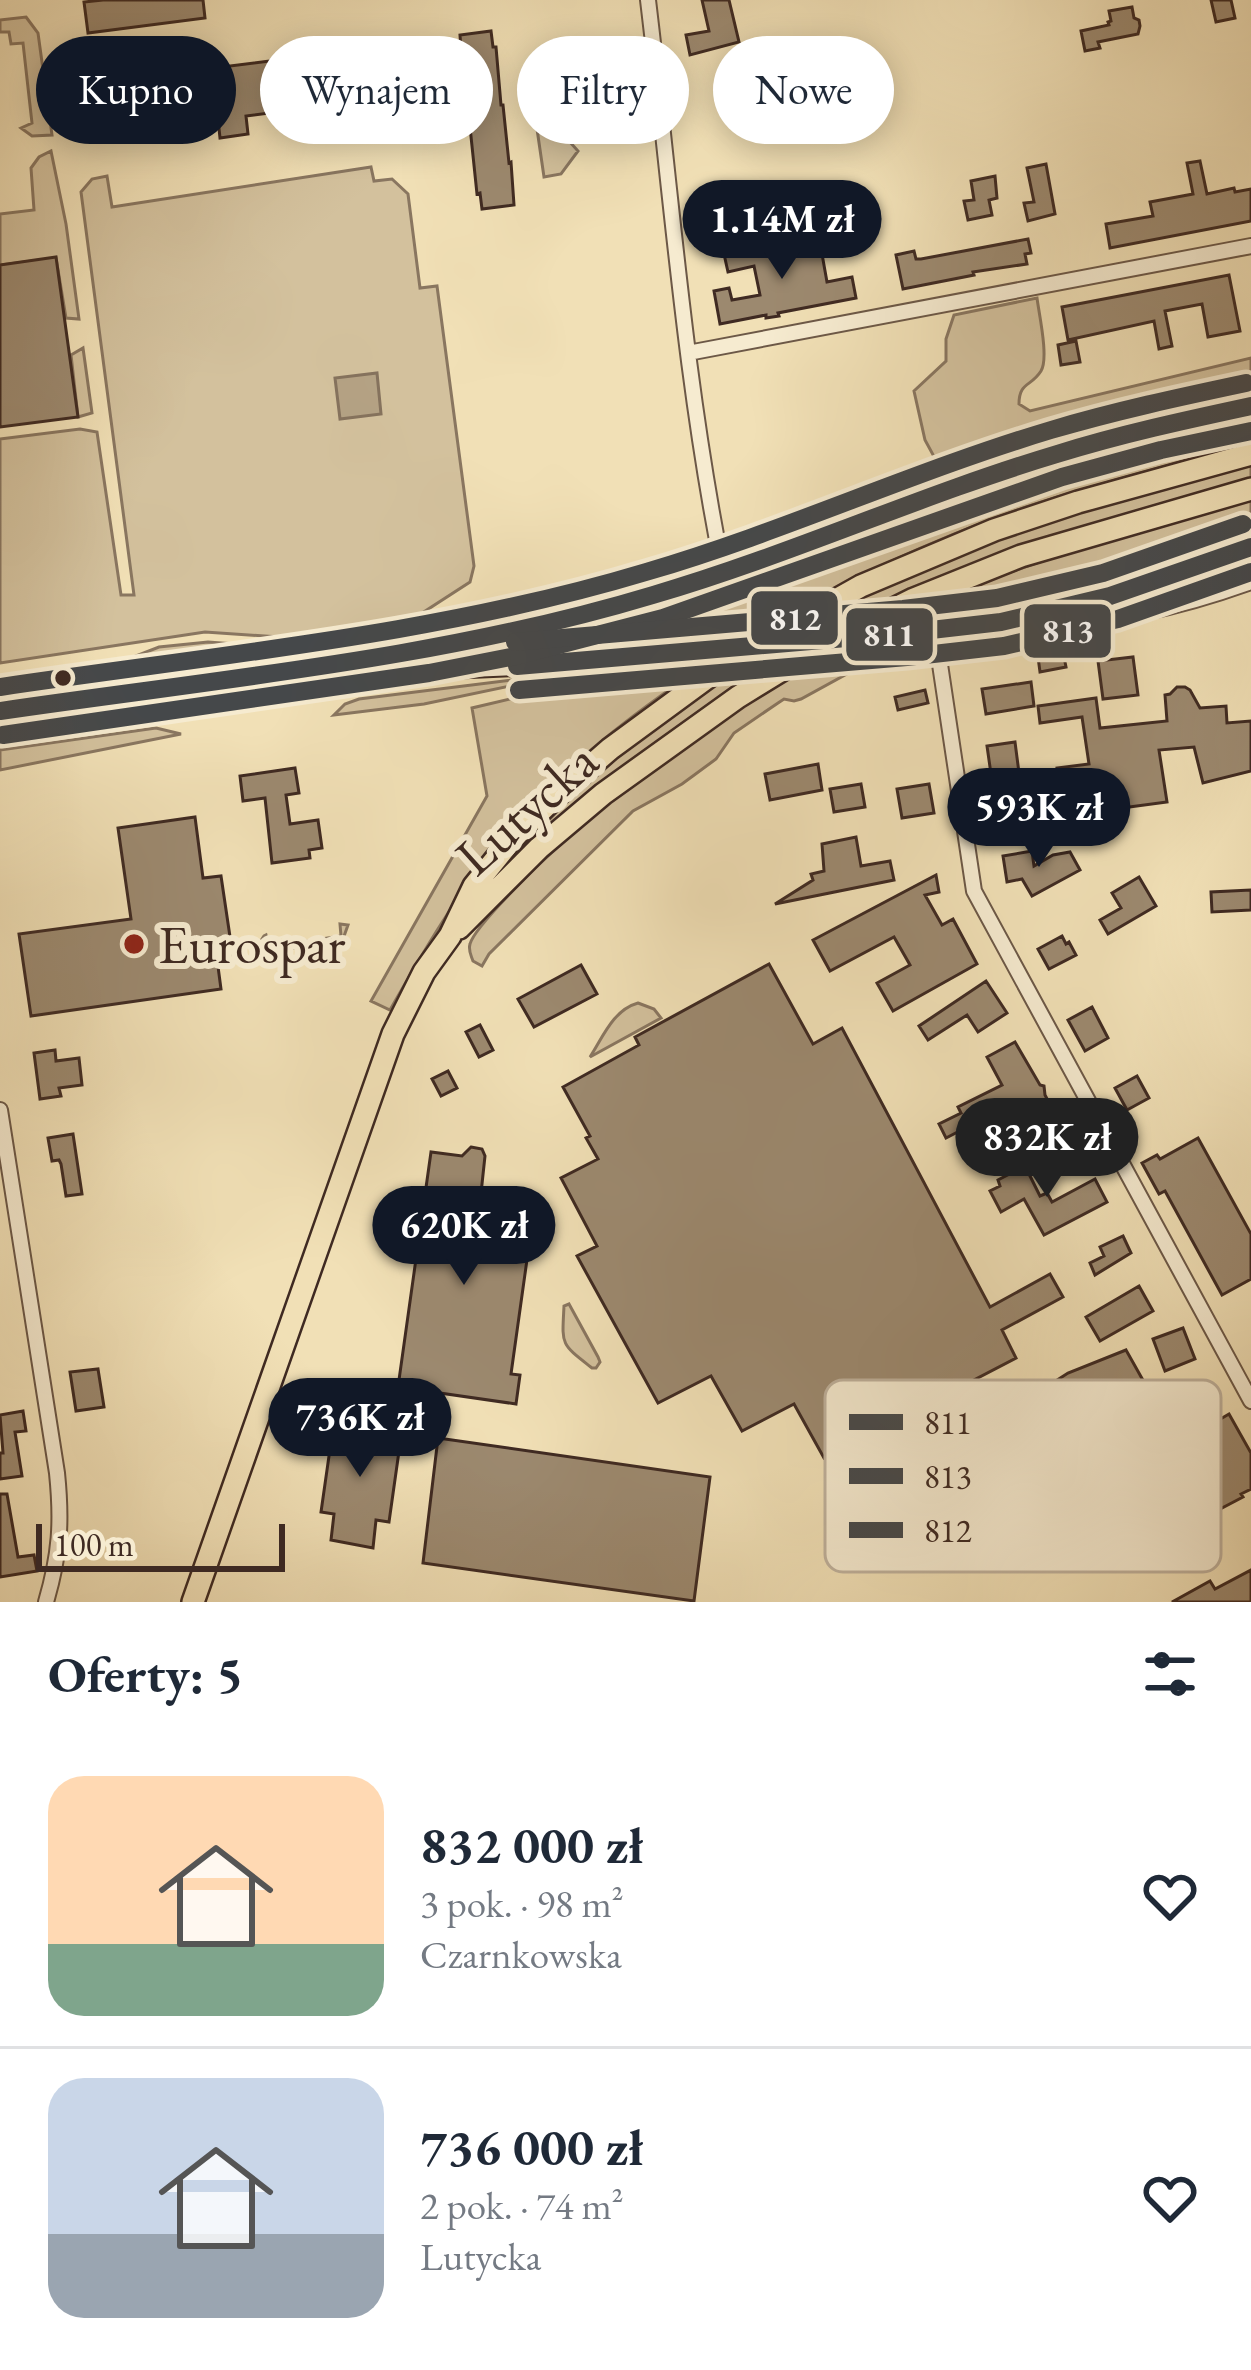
<!DOCTYPE html>
<html lang="pl">
<meta charset="utf-8">
<style>
:root{--surface:#fff;--page:#f2f2f3;--text:#1f2937;--muted:#747a83;--line:#e0e1e3;--accent:#111827}
body{margin:0;font-family:"EB Garamond",serif;background:var(--page);color:var(--text);height:100vh;display:flex;flex-direction:column;font-size:45px;white-space:nowrap}
*{box-sizing:border-box;margin:0}
p{font-size:39px;color:var(--muted)}
.icon{flex:none;width:66px;height:66px;fill:none;stroke:currentColor;stroke-width:2;stroke-linecap:round;stroke-linejoin:round}
.map{position:relative;height:1602px;overflow:hidden}
.sheet{display:flex;flex-direction:column;background:var(--surface);flex:1}
.sheet>*{flex:none}
.hud{position:absolute;left:36px;top:36px;width:1179px;height:108px;display:flex;gap:24px}
.scale{position:absolute;left:36px;bottom:30px;width:249px;box-sizing:border-box;padding-left:12px;border:6px solid #3f2a22;border-top:0;font-size:33px;line-height:42px;white-space:nowrap;color:#3f2a22;-webkit-text-stroke:9px #f6ebd0;paint-order:stroke}
.price{position:absolute;translate:-50% -102px;padding:0 27px;border-radius:42px;background:var(--accent);color:#fff;font-size:39px;line-height:78px;filter:drop-shadow(0 3px 6px #0008)}
.price::after{content:'';position:absolute;left:50%;top:72px;width:36px;height:27px;margin-left:-18px;background:inherit;clip-path:polygon(0 0,100% 0,50% 100%)}
.price.on{background:#222;color:#fff}
ul{padding:0;list-style:none}
li{display:flex;align-items:center;gap:36px;height:300px;padding:0 48px}
li+li{border-top:3px solid var(--line)}
li span{display:grid;place-items:center;flex:none;width:336px;height:240px;border-radius:36px;color:#555}
li>.icon{margin-inline-start:auto}
span .icon{width:144px;height:144px;fill:#fffc;stroke-width:1}
li b{font-size:51px}
h2{display:flex;justify-content:space-between;align-items:center;height:144px;padding:0 48px;font-size:51px}
.pill{padding:0 42px;border-radius:54px;background:var(--surface);box-shadow:0 6px 30px #0003;font-size:42px;line-height:108px}
.pill.on{background:var(--accent);color:#fff}
.map>svg:first-child{display:block}
.green{fill:#d3c19d;stroke:#897660;stroke-width:3}
.water{fill:#b4a284;stroke:#85725d;stroke-width:3}
.building{fill:#9c896f;stroke:#3f2a22;stroke-width:3}
.lines{fill:none;stroke-linecap:round;stroke-linejoin:round}
.street-casing{stroke:#6c5847;stroke-width:18}
.secondary-casing{stroke:#3f2a22;stroke-width:22}
.primary-casing{stroke:#3f2a22;stroke-width:26}
.street{stroke:#f6ebd0;stroke-width:14}
.secondary{stroke:#f6ebd0;stroke-width:18}
.primary{stroke:#f1e0b6;stroke-width:21}
.secondary-bridge-casing{stroke:#3f2a22;stroke-width:22;stroke-linecap:butt}
.secondary-bridge{stroke:#f6ebd0;stroke-width:18}
.bus-1-casing{stroke:#f6ebd0;stroke-width:27}
.bus-2-casing{stroke:#f6ebd0;stroke-width:27}
.bus-3-casing{stroke:#f6ebd0;stroke-width:27}
.bus-1{stroke:#45484a;stroke-width:18}
.bus-2{stroke:#45484a;stroke-width:18}
.bus-3{stroke:#45484a;stroke-width:18}
.bus-dot{fill:#3f2a22;stroke:#f6ebd0;stroke-width:4.5}
.poi-dot{fill:#8f2418;stroke:#f6ebd0;stroke-width:4.5}
.labels{text-anchor:middle;stroke-width:12;stroke-linejoin:round;paint-order:stroke}
.street-label{font-size:54px;fill:#3f2a22;stroke:#f6ebd0}
.poi-label{font-size:54px;fill:#3f2a22;stroke:#f6ebd0;text-anchor:start}
.key{fill:#f6ebd0;stroke:#bfb19c;stroke-width:3}
.key-label{font-size:33px;fill:#3f2a22}
.line-badge{stroke:#f6ebd0;stroke-width:4.5}
.badge-label{font-size:33px;text-anchor:middle;font-weight:bold;fill:#fff}
</style>
<div class="map">
<svg width="1251" height="1602" viewBox="0 0 1251 1602">
<rect width="100%" height="100%" fill="#f1e0b6"/>
<filter id="stains"><feTurbulence type="fractalNoise" baseFrequency=".00167" numOctaves="4"/><feColorMatrix values="0 0 0 0 .2 0 0 0 0 .09 0 0 0 0 .02 0 0 0 .5 -.17"/></filter>
<radialGradient id="worn" r=".72"><stop offset=".6" stop-color="#630" stop-opacity="0"/><stop offset="1" stop-color="#630" stop-opacity=".3"/></radialGradient>
<path class="green" d="M26,17L38,33L52,135L32,136L21,128L32,123L23,43L11,44L9,32H0V20Z
M536,122L553,123L578,151L561,174L544,177Z
M51,151L66,224L79,319L66,318L56,258L0,265V214L34,210L31,168L39,157Z
M371,167L374,181L392,179L408,194L420,288L437,286L474,566L470,582L402,626L309,639L205,632L0,663V439L80,429L97,432L121,595H134L81,192L92,179L107,176L112,207Z
M1037,298C1039,314 1049,358 1041,371C1031,387 1019,382 1019,404L1030,411L1251,358V378C1144,398 1041,428 938,464L925,440L914,391L946,361V339L954,315Z
M83,348L92,413L78,417L71,355Z
M1251,383V396L1130,423L1038,449L743,553L732,552L726,545C897,479 1071,419 1251,383Z
M1251,416V443C1175,464 1098,483 1023,508C902,550 789,607 683,680C623,722 565,767 517,822C466,879 428,943 390,1010L371,1001L487,796L472,708L585,681L659,673L704,642L434,661L0,724V719L464,653L530,639L652,606L1015,476L1135,442Z
M1251,464V479C1106,519 962,558 828,630L821,617C879,588 939,559 1000,538C1083,509 1167,487 1251,464Z
M1251,500V536L1100,589L1009,610L940,620L938,617L864,654L912,651L924,660L856,669L801,699L794,701L784,699L778,703L734,733L716,759L682,784L633,811L489,954L482,966L473,961C471,955 468,951 470,944C473,930 523,880 535,868C663,746 831,638 997,577C1080,546 1166,524 1251,500Z
M708,552L701,566L696,571L610,598L447,637L156,678L93,680L115,664L159,647L208,642L293,648L382,638L468,616L525,607L591,591Z
M1251,557V575L1241,579C1201,592 1134,615 1094,611Z
M748,661L756,673L606,779L519,852C586,775 664,719 748,661Z
M577,672L424,704L334,715L345,704L359,699Z
M156,728L181,734L0,770V750Z
M340,924L348,925L343,939L326,957L323,944L276,951L277,964L267,965L264,961L260,942L264,936L266,935L269,947L341,936Z
M638,1003L654,1009L661,1018L590,1057C603,1037 613,1010 638,1003Z
M569,1304L598,1357L600,1362L596,1368H592C560,1343 562,1346 564,1306Z"/>
<path class="water" d="M377,373L381,414L340,419L335,378Z"/>
<path class="building" d="M103,0H203L205,18L88,33L84,2Z
M702,0H729L739,42L690,55L686,35L709,31Z
M1211,0H1231L1235,18L1216,22Z
M1132,7L1134,18L1139,20L1140,26L1138,34L1098,42L1100,48L1085,51L1081,31L1109,25L1108,22L1111,21L1109,11Z
M491,31L493,47H496L501,105H503L509,163L511,162L514,205L482,209L480,193L477,194L465,79H463L460,35Z
M325,54L331,105L246,116L248,134L220,138L218,119L182,124V128L152,132L151,127L100,133L94,83Z
M760,92L763,106L724,113L721,99Z
M1200,161L1207,194L1234,188L1235,192L1251,189V221L1110,248L1106,224L1153,216L1150,202L1193,194L1187,163Z
M1046,164L1055,214L1028,221L1024,203L1034,202L1027,168Z
M995,176L997,198L989,200L992,215L968,220L964,201L974,200L971,181Z
M806,235L810,256L822,254L827,282L852,277L856,298L778,313L779,316L766,318V315L720,324L714,291L729,288L732,300L760,295L754,266L728,272L724,254L750,249L751,253L781,247L780,240Z
M1028,239L1031,253L1025,254L1027,264L973,272L974,275L903,289L896,255L914,251L916,259H921Z
M56,257L78,417L0,427V265Z
M1229,275L1240,331L1208,337L1202,304L1165,311L1172,346L1159,349L1154,321L1068,340L1062,307Z
M1076,341L1080,362L1061,365L1058,345Z
M1063,652L1066,667L1040,672L1038,657Z
M1133,657L1138,695L1103,699L1098,661Z
M1031,682L1034,706L986,714L982,689Z
M1177,687H1185L1190,690L1200,708L1226,706L1227,723L1251,721V771L1203,783L1194,747L1159,750L1167,802L1084,813L1079,781L1059,784L1057,768L1089,764L1082,717L1040,723L1038,706L1096,698L1100,728L1167,721L1165,695L1170,694Z
M925,690L928,703L898,710L895,697Z
M1015,742L1022,796L1027,795L1030,818L998,823L987,746Z
M818,764L822,790L770,800L765,774Z
M295,768L299,793L286,795L290,824L318,820L322,848L309,850L310,858L272,863L265,798L243,801L240,776Z
M861,784L865,807L834,812L830,789Z
M929,784L934,813L902,818L897,789Z
M195,817L203,878L221,876L233,957L217,959L221,989L31,1016L19,934L131,919L118,828Z
M856,837L861,866L890,861L894,880L775,904L813,880L811,874L824,871L822,844Z
M1032,851L1034,866L1053,855L1070,852L1080,870L1032,896L1022,879L1007,882L1003,856Z
M936,875L939,892L925,895L942,925L953,919L977,964L893,1011L877,983L910,965L894,937L830,971L813,940Z
M1139,877L1156,906L1108,934L1100,920L1121,908L1112,893Z
M1251,890V910L1212,912L1211,892Z
M1062,936L1066,944L1069,942L1076,955L1049,969L1038,949Z
M769,964L813,1044L842,1028L990,1307L1050,1274L1063,1297L1002,1330L1016,1358L824,1458L794,1404L742,1431L711,1376L658,1403L577,1256L597,1246L561,1178L598,1159L586,1138L590,1136L563,1087L639,1045L635,1037Z
M581,965L597,994L534,1027L518,999Z
M986,981L1007,1013L978,1032L967,1015L928,1040L919,1026Z
M1092,1007L1108,1038L1085,1051L1068,1020Z
M480,1025L493,1050L479,1057L466,1032Z
M1015,1042L1040,1085L1044,1086L1045,1095L1055,1114L1018,1132L1015,1126L1010,1128L1009,1126L986,1138L977,1122L946,1138L939,1124L961,1113L958,1107L1002,1085L987,1057Z
M55,1050L56,1061L79,1058L82,1085L59,1088L61,1096L40,1099L34,1053Z
M448,1071L457,1088L441,1096L432,1079Z
M1137,1076L1149,1098L1127,1110L1115,1088Z
M73,1134L82,1194L66,1196L61,1164L59,1160L52,1161L48,1138Z
M1198,1138L1251,1234V1279L1222,1295L1165,1191L1159,1194L1142,1163L1157,1155L1160,1159Z
M471,1147L482,1149L485,1156L479,1212L527,1218L526,1230L531,1231L511,1374L520,1375L516,1404L398,1387L431,1152L462,1156Z
M1025,1166L1040,1196L1047,1193L1052,1202L1095,1179L1107,1202L1044,1235L1024,1199L1001,1212L990,1191L1000,1186L998,1180Z
M1123,1236L1131,1253L1095,1275L1090,1263L1104,1256L1100,1247Z
M1139,1286L1153,1311L1100,1341L1086,1317Z
M1183,1328L1195,1359L1165,1371L1153,1339Z
M1126,1350L1167,1423L1137,1439L1118,1403L1092,1417L1090,1413L1074,1423L1051,1384L1068,1373Z
M98,1369L104,1407L76,1411L70,1372Z
M23,1411L26,1431L15,1432L22,1476L0,1479V1453H3L0,1415Z
M1229,1414L1251,1453V1489L1241,1494L1243,1497L1163,1539L1149,1513L1169,1502L1154,1476L1181,1461L1178,1455L1195,1446L1193,1441L1208,1433L1205,1428Z
M334,1421L402,1430L389,1522L376,1520L373,1548L331,1540L334,1514L321,1512Z
M438,1438L710,1477L694,1601L423,1563Z
M0,1494H7L18,1557L34,1555L37,1571L0,1577Z
M1251,1570V1602H1172L1210,1581L1215,1589Z"/>
<g class="lines">
<defs>
<path id="street" d="M648,0C671,191 685,383 723,571
M688,353L1251,246
M1024,623C1101,627 1179,608 1251,582
M935,631L974,891L1251,1401
M0,1110L57,1473C62,1522 60,1554 46,1602"/>
<path id="secondary" d="M905,633L1001,622
M0,711L488,638L597,611L723,571
M0,733L448,669L542,665L690,652"/>
<path id="primary" d="M723,571L1025,464L1114,437L1251,406
M1001,622L1110,596L1251,547
M459,928L539,848L603,794L738,697L826,643L914,599L1021,556L1251,489
M193,1602L393,1034L424,972L450,936L474,886L512,839L554,798L610,749L738,655L861,586L994,530L1078,502L1251,454"/>
</defs>
<use href="#street" class="street-casing"/>
<use href="#secondary" class="secondary-casing"/>
<use href="#primary" class="primary-casing"/>
<use href="#street" class="street"/>
<use href="#secondary" class="secondary"/>
<use href="#primary" class="primary"/>
<defs>
<path id="secondary-bridge" d="M690,652L905,633"/>
</defs>
<use href="#secondary-bridge" class="secondary-bridge-casing"/>
<use href="#secondary-bridge" class="secondary-bridge"/>
<defs>
<path id="bus-1" d="M517,666L905,633L1001,622L1110,596L1251,547
M0,711C218,679 441,659 653,595C790,555 920,495 1057,454C1121,434 1186,420 1251,406"/>
<path id="bus-2" d="M519,690L907,657L1004,646L1118,619L1251,572
M3,735L429,673L516,656L663,618L1062,477L1161,450L1251,431"/>
<path id="bus-3" d="M515,642L903,609L997,598L1103,573L1243,524
M0,687C215,655 437,635 646,572C783,532 914,471 1051,430C1115,411 1180,397 1246,383"/>
</defs>
<use href="#bus-1" class="bus-1-casing"/>
<use href="#bus-2" class="bus-2-casing"/>
<use href="#bus-3" class="bus-3-casing"/>
<use href="#bus-1" class="bus-1"/>
<use href="#bus-2" class="bus-2"/>
<use href="#bus-3" class="bus-3"/>
</g>
<circle class="bus-dot" cx="63" cy="678" r="10"/>
<circle class="poi-dot" cx="134" cy="944" r="12"/>
<g class="labels">
<g class="street-label">
<text transform="translate(526 808) rotate(-42)" y="19">Lutycka</text>
</g>
<g class="poi-label">
<text x="158" y="963">Eurospar</text>
</g>
</g>
<rect x="825" y="1380" width="396" height="192" rx="18" class="key"/>
<rect x="849" y="1414" width="54" height="16" fill="#45484a"/>
<rect x="849" y="1468" width="54" height="16" fill="#45484a"/>
<rect x="849" y="1522" width="54" height="16" fill="#45484a"/>
<g class="key-label">
<text x="924" y="1434">811</text>
<text x="924" y="1488">813</text>
<text x="924" y="1542">812</text>
</g>
<g class="line-badge">
<rect x="749" y="589" width="91" height="58" rx="12" fill="#45484a"/>
<rect x="1022" y="602" width="91" height="58" rx="12" fill="#45484a"/>
<rect x="844" y="606" width="91" height="57" rx="12" fill="#45484a"/>
</g>
<g class="badge-label">
<text x="795" y="630">812</text>
<text x="1068" y="642">813</text>
<text x="889" y="646">811</text>
</g>
<rect width="100%" height="100%" filter="url(#stains)"/>
<rect width="100%" height="100%" fill="url(#worn)"/>
</svg>
<div class="scale">100 m</div>
<b class="price" style="left:782px;top:282px">1.14M zł</b>
<b class="price" style="left:1039px;top:870px">593K zł</b>
<b class="price on" style="left:1047px;top:1200px">832K zł</b>
<b class="price" style="left:464px;top:1288px">620K zł</b>
<b class="price" style="left:360px;top:1480px">736K zł</b>
<div class="hud">
<a class="pill on">Kupno</a>
<a class="pill">Wynajem</a>
<a class="pill">Filtry</a>
<a class="pill">Nowe</a>
</div>
</div>
<section class="sheet">
<h2>Oferty: 5<svg class="icon" aria-label="filters" viewBox="0 0 24 24"><path d="M4 7h16M4 17h16"/><circle cx="9" cy="7" r="2"/><circle cx="15" cy="17" r="2"/></svg></h2>
<ul>
<li><span style="background:linear-gradient(#ffd9b3 70%,#7fa58c 0)"><svg class="icon" aria-label="home" viewBox="0 0 24 24"><path d="M3 11l9-7 9 7M6 9v11h12V9"/></svg></span><div><b>832 000 zł</b><p>3 pok. · 98 m²</p><p>Czarnkowska</p></div><svg class="icon" aria-label="heart" viewBox="0 0 24 24"><path d="M12 20l-8-8c-3-5 5-10 8-4 3-6 11-1 8 4z"/></svg></li>
<li><span style="background:linear-gradient(#c9d6e8 65%,#9aa5b1 0)"><svg class="icon" aria-label="home" viewBox="0 0 24 24"><path d="M3 11l9-7 9 7M6 9v11h12V9"/></svg></span><div><b>736 000 zł</b><p>2 pok. · 74 m²</p><p>Lutycka</p></div><svg class="icon" aria-label="heart" viewBox="0 0 24 24"><path d="M12 20l-8-8c-3-5 5-10 8-4 3-6 11-1 8 4z"/></svg></li>
</ul>
</section>
